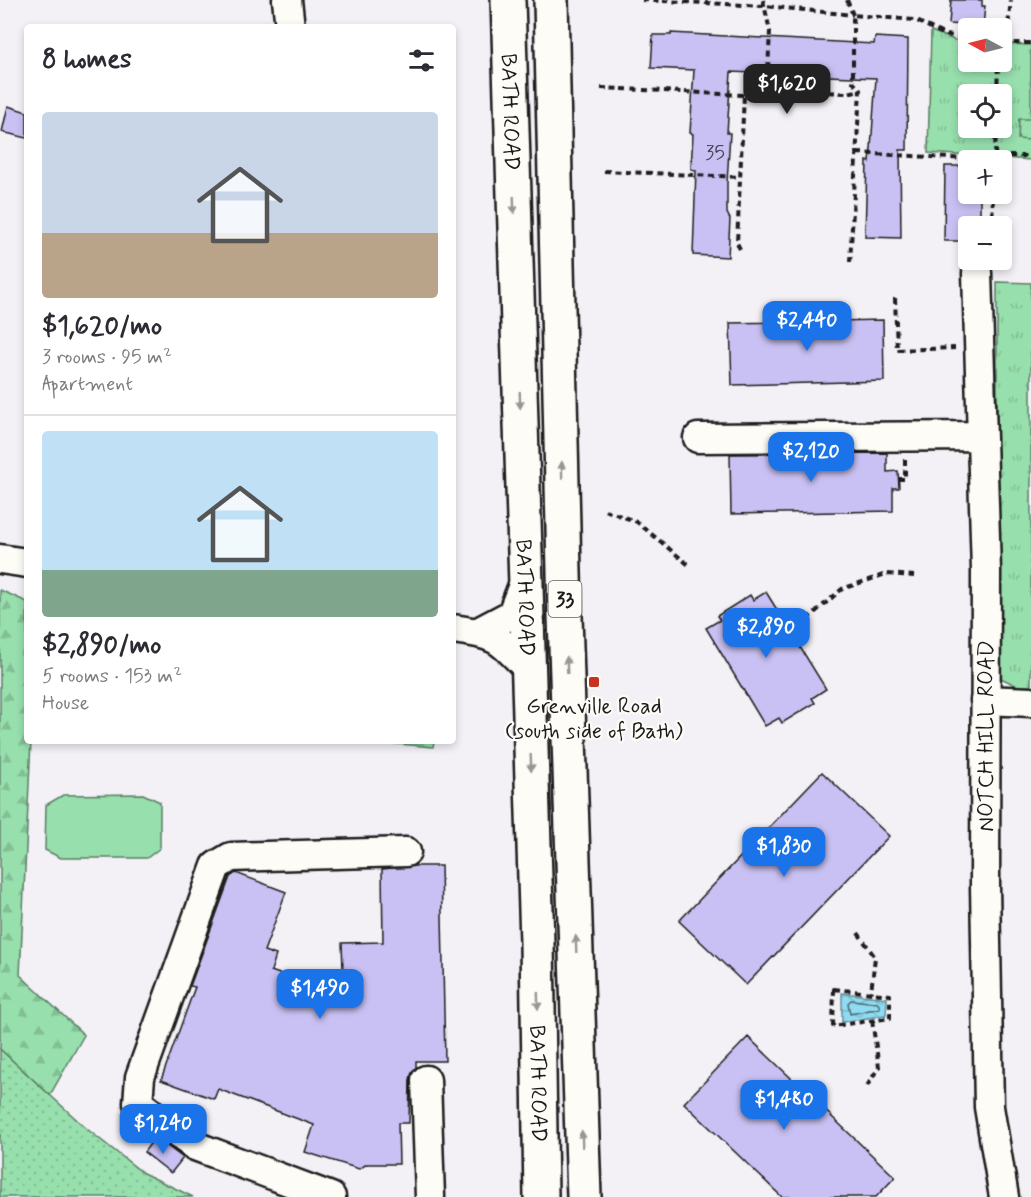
<!DOCTYPE html>
<meta charset="utf-8">
<style>
:root{--surface:#fff;--page:#f7f7f7;--text:#2b2b33;--muted:#7c7c81;--line:#e1e1e2;--accent:#1a73e8}
body{margin:0;font-family:Mynerve,sans-serif;background:var(--page);color:var(--text);height:100vh;display:flex;flex-direction:column;font-size:22px;white-space:nowrap}
*{box-sizing:border-box;margin:0}
p{font-size:20px;color:var(--muted)}
.icon{flex:none;width:33px;height:33px;fill:none;stroke:currentColor;stroke-width:2;stroke-linecap:round;stroke-linejoin:round}
.map{position:relative;flex:1;overflow:hidden}
.sheet{position:absolute;left:24px;top:24px;width:432px;height:720px;display:flex;flex-direction:column;background:var(--surface);border-radius:6px;box-shadow:0 3px 9px #0003}
.sheet>*{flex:none}
.needle{width:39px;rotate:277deg}
.tools{position:absolute;left:958px;top:18px;display:grid;gap:12px}
.tools a{display:grid;place-items:center;width:54px;height:54px;border-radius:6px;background:var(--surface);box-shadow:0 3px 9px #0003;font-size:30px}
.price{position:absolute;translate:-50% -51px;padding:0 14px;border-radius:12px;background:var(--accent);color:#fff;font-size:20px;line-height:39px;filter:drop-shadow(0 2px 3px #0008)}
.price::after{content:'';position:absolute;left:50%;top:36px;width:18px;height:14px;margin-left:-9px;background:inherit;clip-path:polygon(0 0,100% 0,50% 100%)}
.price.selected{background:#222;color:#fff}
ul{padding:0;list-style:none}
li{display:grid;align-content:center;gap:12px;height:318px;padding:0 18px}
li+li{border-top:2px solid var(--line)}
li span{display:grid;place-items:center;height:186px;border-radius:6px;color:#555}
li>.icon{margin-inline-start:auto}
span .icon{width:108px;height:108px;fill:#fffc;stroke-width:1}
li b{font-size:26px}
h2{display:flex;justify-content:space-between;align-items:center;height:72px;padding:0 18px;font-size:26px}
.map>svg:first-child{display:block}
.grass{fill:url(#grass-dots);stroke:#5a7e64;stroke-width:1.5}
.forest{fill:url(#forest-firs);stroke:#5a7e64;stroke-width:1.5}
.park{fill:url(#park-tufts);stroke:#5a7e64;stroke-width:1.5;fill-rule:evenodd}
.pitch{fill:#97dfad;stroke:#5a7e64;stroke-width:1.5}
.water{fill:url(#water-waves);stroke:#628f9c;stroke-width:1.5}
.lines{fill:none;stroke-linecap:round;stroke-linejoin:round}
.shore{stroke:#4a6871;stroke-width:1.5}
.building{fill:#c9c1f3;stroke:#1c1c1c;stroke-width:1.5}
.minor-casing{stroke:#1c1c1c;stroke-width:33}
.major-casing{stroke:#1c1c1c;stroke-width:38}
.path{stroke:#1c1c1c;stroke-width:4;stroke-dasharray:6 4.5;stroke-linecap:butt}
.minor{stroke:#fdfcf7;stroke-width:28}
.major{stroke:#fdfcf7;stroke-width:33}
.oneway{fill:#989794}
.poi-dot{fill:#c8321e;stroke:#fdfcf7;stroke-width:2}
.labels{text-anchor:middle;stroke-width:4.5;stroke-linejoin:round;paint-order:stroke}
.number-label{font-size:20px;fill:#474552}
.shield{fill:#fdfcf7;stroke:#605f5e;stroke-width:1.5}
.shield-label{font-size:21px;font-weight:bold;fill:#1c1c1c}
.street-label{font-size:22px;fill:#1c1c1c;stroke:#fdfcf7}
.poi-label{font-size:22px;fill:#1c1c1c;stroke:#fdfcf7}
</style>
<div class="map">
<svg width="1031" height="1197" viewBox="0 0 1031 1197">
<defs>
<pattern id="grass-dots" width="8" height="8" patternUnits="userSpaceOnUse" patternTransform="scale(1.5)"><rect width="8" height="8" fill="#97dfad"/><path d="M2 2h.1M6 6h.1" fill="none" stroke="#82bf94" stroke-width="1.8" stroke-linecap="round"/></pattern>
<pattern id="forest-firs" width="22" height="20" patternUnits="userSpaceOnUse" patternTransform="scale(1.5)"><rect width="22" height="20" fill="#97dfad"/><path d="M5 1l3.5 6h-7zM16 11l3.5 6h-7z" fill="#82bf94"/></pattern>
<pattern id="park-tufts" width="24" height="20" patternUnits="userSpaceOnUse" patternTransform="scale(1.5)"><rect width="24" height="20" fill="#97dfad"/><path d="M3 7l-1-3M5 7V3M7 7l1-3M15 17l-1-3M17 17v-4M19 17l1-3" fill="none" stroke="#82bf94"/></pattern>
<pattern id="water-waves" width="16" height="10" patternUnits="userSpaceOnUse" patternTransform="scale(1.5)"><rect width="16" height="10" fill="#90dbf1"/><path d="M0 5q4-4 8 0t8 0" fill="none" stroke="#7cbbce"/></pattern>
</defs>
<rect width="100%" height="100%" fill="#f3f0f6"/>
<filter id="ink" filterUnits="userSpaceOnUse"><feTurbulence type="fractalNoise" baseFrequency=".0167" numOctaves="2"/><feDisplacementMap in="SourceGraphic" scale="12" xChannelSelector="R" yChannelSelector="G"/><feConvolveMatrix kernelMatrix="1 2 1 2 8 2 1 2 1" color-interpolation-filters="sRGB"/></filter>
<g filter="url(#ink)">
<path class="grass" d="M0,1049L87,1129L143,1173L193,1197H0Z"/>
<path class="forest" d="M0,590L27,602V741H31L20,975L84,1035L50,1095L0,1049Z
M363,741H434L433,747Z"/>
<path class="park" d="M931,31L954,40L969,41V62H1002V44L1031,45V160L928,153ZM969,94H1002V128H969Z
M997,282L1031,283V686L1019,687L1001,678L997,669Z"/>
<path class="pitch" d="M1019,119H1031V140L1018,139Z
M143,794L160,802V848L147,858H61L45,850L46,805L63,795Z"/>
<path class="water" d="M842,993L887,998L886,1015L842,1022Z"/>
<g class="lines">
<path class="shore" d="M851,1000L878,1003L880,1008L850,1014L848,1003Z"/>
</g>
<path class="building" d="M951,0H982V6H985L983,26L949,24Z
M671,33L874,44L875,37L908,39L907,150H900L901,238L865,237L867,161L870,162L876,78L731,72L727,133H730L727,183V213L730,219L728,257L693,255L696,170L691,169L693,134L690,133L694,70L651,68L653,35H671Z
M8,106L27,112V138L2,132Z
M945,166H969V194H980V226H969V241H944Z
M883,320L884,381L732,385L730,323Z
M887,453V472L898,471L899,488H893V511L731,514L730,454Z
M766,592L826,689L812,698L815,703L782,723L779,718L765,726L706,628L720,620L717,616L750,595L753,600Z
M822,772L889,836L746,985L679,921Z
M414,866H441L445,1061H416V1067L410,1080L409,1123H398L399,1164H367L359,1169L305,1152L314,1125L218,1089L214,1099L161,1080L195,987L190,986L230,877L236,873L286,892L264,951L276,955L271,971L344,997L342,943L383,942L382,869Z
M748,1037L895,1177L876,1197H782L684,1103Z
M155,1137L183,1158L171,1173L144,1152Z"/>
<g class="lines">
<defs>
<path id="minor" d="M287,0L290,27
M977,273L986,571L985,886L989,1107L1004,1197
M698,438L982,436
M0,559L27,563
M453,629C495,635 498,636 527,668
M478,632L512,614L525,580
M985,700L1031,702
M426,1080L430,1197
M331,1197L195,1146L138,1103L140,1077L216,866L231,857L406,852"/>
<g id="major">
<path id="s1" d="M508,0L537,943L541,1197"/>
<path d="M551,0L565,616L584,1197"/>
</g>
</defs>
<use href="#minor" class="minor-casing"/>
<use href="#major" class="major-casing"/>
<path class="path" d="M642,0L765,6L853,15
M763,0L770,31L767,90
M847,0L853,15
M1002,43L1007,35L1011,0
M1003,43H1031
M601,88L744,95L749,89L848,93L860,90
M997,94L998,62
M996,128L995,156H1031
M857,153L987,160L995,156V160
M604,171L740,177
M992,226L993,194
M740,249L737,243L744,95
M850,262L860,90L853,82V15L915,20L945,35L969,38
M895,298L897,350L955,348
M898,479H905V459
M605,510L637,522L690,566
M791,633L842,589L886,574L914,576
M858,933L875,957L871,992
M834,989L890,995V1018L833,1026Z
M867,1086L879,1067L872,1020"/>
<use href="#minor" class="minor"/>
<use href="#major" class="major"/>
</g>
<defs><path id="oneway-solid" d="M-6-.8H1V-3.2L6.5 0L1 3.2V.8H-6Z" transform="scale(1.5)"/></defs>
<g class="oneway">
<use href="#oneway-solid" transform="translate(514 205) rotate(88)"/>
<use href="#oneway-solid" transform="translate(520 400) rotate(88)"/>
<use href="#oneway-solid" transform="translate(562 470) rotate(-91)"/>
<use href="#oneway-solid" transform="translate(567 665) rotate(-92)"/>
<use href="#oneway-solid" transform="translate(531 763) rotate(88)"/>
<use href="#oneway-solid" transform="translate(576 944) rotate(-92)"/>
<use href="#oneway-solid" transform="translate(538 1001) rotate(89)"/>
<use href="#oneway-solid" transform="translate(582 1139) rotate(-92)"/>
</g>
</g>
<rect class="poi-dot" x="588" y="676" width="12" height="12" rx="3"/>
<g class="labels">
<g class="number-label">
<text x="715" y="159">35</text>
</g>
<rect class="shield" x="548.5" y="581" width="33" height="36" rx="4.5"/>
<g class="shield-label">
<text x="565" y="606">33</text>
</g>
<g class="street-label">
<text dy="8" stroke="none"><textPath href="#s1" startOffset="112">BATH ROAD</textPath></text>
<text dy="8" stroke="none"><textPath href="#s1" startOffset="598">BATH ROAD</textPath></text>
<text transform="translate(985 736) rotate(-90)" y="8">NOTCH HILL ROAD</text>
<text dy="8" stroke="none"><textPath href="#s1" startOffset="1084">BATH ROAD</textPath></text>
</g>
<g class="poi-label">
<text x="594" y="713">Grenville Road<tspan x="594" dy="25">(south side of Bath)</tspan></text>
</g>
</g>
</svg>
<div class="tools">
<a><svg class="needle" viewBox="-14 -14 28 28"><path d="M0-13l5 13h-10z" fill="#e53935"/><path d="M0 13l5-13h-10z" fill="#7c7c81"/></svg></a>
<a><svg class="icon" aria-label="locate" viewBox="0 0 24 24"><circle cx="12" cy="12" r="6"/><path d="M12 2v4M12 18v4M2 12h4M18 12h4"/></svg></a>
<a>+</a>
<a>−</a>
</div>
<b class="price selected" style="left:787px;top:115px">$1,620</b>
<b class="price" style="left:807px;top:352px">$2,440</b>
<b class="price" style="left:811px;top:483px">$2,120</b>
<b class="price" style="left:766px;top:659px">$2,890</b>
<b class="price" style="left:784px;top:878px">$1,830</b>
<b class="price" style="left:320px;top:1020px">$1,490</b>
<b class="price" style="left:784px;top:1131px">$1,480</b>
<b class="price" style="left:163px;top:1155px">$1,240</b>
<section class="sheet">
<h2>8 homes<svg class="icon" aria-label="filters" viewBox="0 0 24 24"><path d="M4 7h16M4 17h16"/><circle cx="9" cy="7" r="2"/><circle cx="15" cy="17" r="2"/></svg></h2>
<ul>
<li><span style="background:linear-gradient(#c9d6e8 65%,#b9a48a 0)"><svg class="icon" aria-label="home" viewBox="0 0 24 24"><path d="M3 11l9-7 9 7M6 9v11h12V9"/></svg></span><div><b>$1,620/mo</b><p>3 rooms · 95 m²</p><p>Apartment</p></div></li>
<li><span style="background:linear-gradient(#bfe0f5 75%,#7fa58c 0)"><svg class="icon" aria-label="home" viewBox="0 0 24 24"><path d="M3 11l9-7 9 7M6 9v11h12V9"/></svg></span><div><b>$2,890/mo</b><p>5 rooms · 153 m²</p><p>House</p></div></li>
</ul>
</section>
</div>
